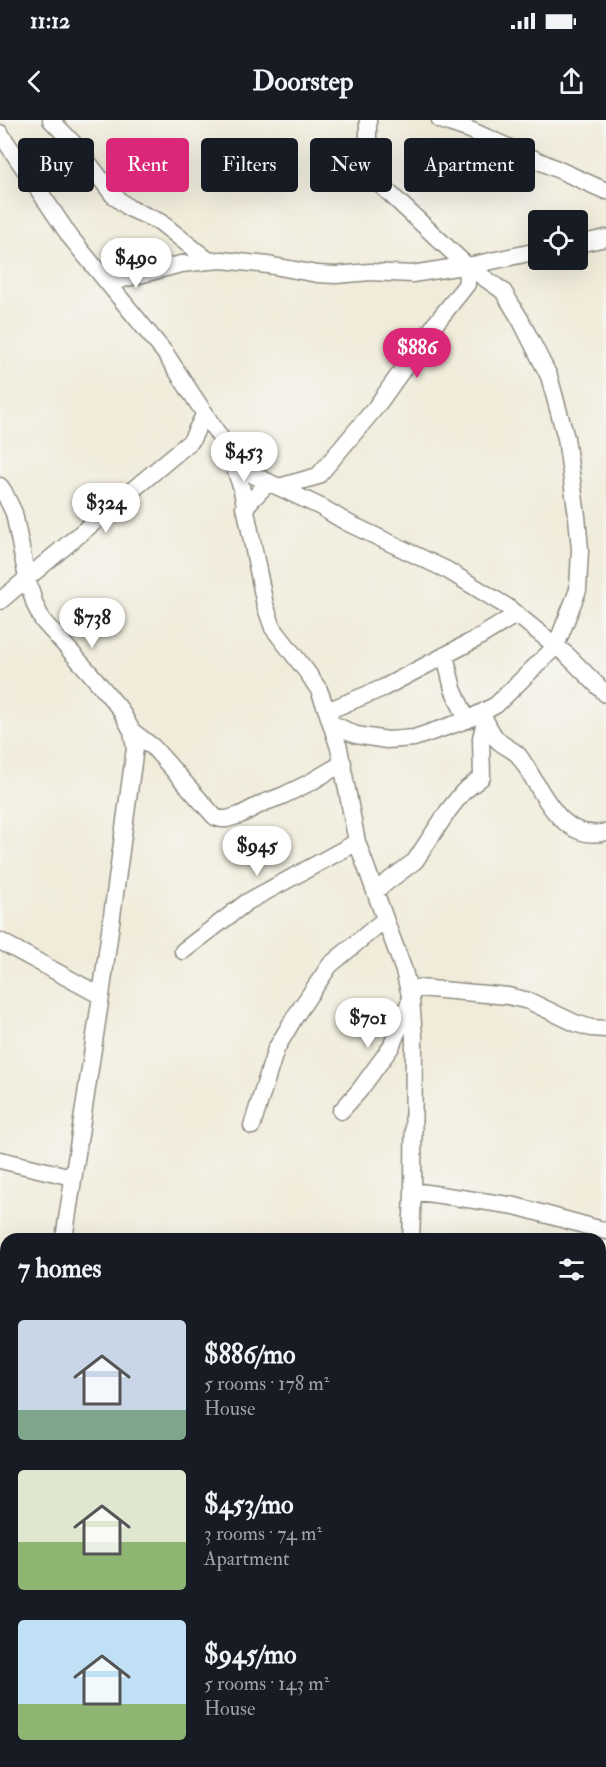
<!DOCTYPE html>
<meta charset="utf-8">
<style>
:root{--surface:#171b24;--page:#20242c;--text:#f1f3f6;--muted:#9ea1a6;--accent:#db2777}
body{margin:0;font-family:"IM FELL Double Pica",serif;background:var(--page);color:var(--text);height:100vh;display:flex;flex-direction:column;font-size:22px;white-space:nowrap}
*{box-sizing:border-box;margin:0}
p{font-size:20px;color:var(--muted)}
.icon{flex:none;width:33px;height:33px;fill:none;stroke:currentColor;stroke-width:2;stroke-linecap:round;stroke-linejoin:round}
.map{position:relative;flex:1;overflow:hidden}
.side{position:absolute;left:0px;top:1113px;width:606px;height:534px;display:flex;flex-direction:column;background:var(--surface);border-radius:18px 18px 0 0;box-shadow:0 6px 24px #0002}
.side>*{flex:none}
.hud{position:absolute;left:18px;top:18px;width:570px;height:54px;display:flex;gap:12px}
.controls{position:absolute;left:528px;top:90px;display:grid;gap:12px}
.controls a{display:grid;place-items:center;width:60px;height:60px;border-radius:6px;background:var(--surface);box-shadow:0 6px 24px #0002;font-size:30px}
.price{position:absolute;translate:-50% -51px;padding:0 14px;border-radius:21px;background:#fff;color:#222;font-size:20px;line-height:39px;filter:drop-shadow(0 2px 3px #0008)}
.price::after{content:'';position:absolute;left:50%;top:36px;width:18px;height:14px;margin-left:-9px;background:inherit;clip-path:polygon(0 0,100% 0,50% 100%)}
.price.on{background:var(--accent);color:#fff}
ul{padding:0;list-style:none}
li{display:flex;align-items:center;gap:18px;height:150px;padding:0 18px}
li span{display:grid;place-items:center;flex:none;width:168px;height:120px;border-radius:6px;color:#555}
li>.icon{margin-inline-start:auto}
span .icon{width:72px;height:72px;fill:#fffc;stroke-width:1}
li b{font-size:26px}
h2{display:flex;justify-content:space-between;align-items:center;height:72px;padding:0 18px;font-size:26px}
.chip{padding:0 21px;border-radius:6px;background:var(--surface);box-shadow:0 6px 24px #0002;font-size:21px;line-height:54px}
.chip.on{background:var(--accent);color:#fff}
.status{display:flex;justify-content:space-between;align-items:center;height:42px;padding:0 30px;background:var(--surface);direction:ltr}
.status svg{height:16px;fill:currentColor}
header{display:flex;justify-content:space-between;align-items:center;height:78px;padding:0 18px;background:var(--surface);font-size:27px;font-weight:700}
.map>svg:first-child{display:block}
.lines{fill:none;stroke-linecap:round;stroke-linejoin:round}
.minor-casing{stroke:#8e8c82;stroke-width:19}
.minor{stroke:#fff;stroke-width:16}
</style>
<div class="status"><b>11:12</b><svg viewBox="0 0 49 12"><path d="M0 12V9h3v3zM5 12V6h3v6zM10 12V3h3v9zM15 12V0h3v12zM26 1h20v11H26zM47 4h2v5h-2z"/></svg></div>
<header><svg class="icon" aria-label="back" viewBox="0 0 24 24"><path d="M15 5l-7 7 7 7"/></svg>Doorstep<svg class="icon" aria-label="share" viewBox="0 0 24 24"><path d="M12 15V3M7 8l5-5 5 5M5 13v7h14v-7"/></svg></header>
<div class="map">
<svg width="606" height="1647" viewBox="0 0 606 1647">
<rect width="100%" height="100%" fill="#f6f6f2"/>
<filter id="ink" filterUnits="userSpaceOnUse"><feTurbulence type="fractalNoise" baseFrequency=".0167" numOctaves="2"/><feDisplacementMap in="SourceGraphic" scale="12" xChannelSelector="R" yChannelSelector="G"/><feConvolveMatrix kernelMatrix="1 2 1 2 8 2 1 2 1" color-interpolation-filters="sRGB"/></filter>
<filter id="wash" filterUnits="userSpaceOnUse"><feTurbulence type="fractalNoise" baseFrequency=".008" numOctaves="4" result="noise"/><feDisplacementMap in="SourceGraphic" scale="24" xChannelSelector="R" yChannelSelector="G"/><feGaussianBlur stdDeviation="1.35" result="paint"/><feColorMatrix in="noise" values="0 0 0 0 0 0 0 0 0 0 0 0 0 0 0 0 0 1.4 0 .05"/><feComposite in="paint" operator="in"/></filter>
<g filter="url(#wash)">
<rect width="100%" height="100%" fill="#f1ecda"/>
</g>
<g filter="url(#ink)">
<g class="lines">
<defs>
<path id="minor" d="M51,0L75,25L113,75L129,88L160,102L209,141
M440,0L470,10L606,71
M0,13L71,118L165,233L220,317L234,346L241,366L265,485L273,508L307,552L319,570L327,591L339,628L357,722L404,851L411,879L414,917L413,1071L411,1119
M578,124L606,118
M468,146L538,131
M108,163L181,144L209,141L222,140L268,145L317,154L336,155L370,152L412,154L456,147L462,141
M234,346L321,387L348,403L447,450L506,486L567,535L606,574
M0,366L4,372L14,393L27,458L35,485L43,501L90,553L120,589L132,611L135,628L101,876L64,1119
M279,367L318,356L376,287L436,203L467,164L466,145
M244,388L269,362
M0,481L191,321L205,293
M445,535L453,569L467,600
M327,591L383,568L476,519L517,494
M483,596C488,605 492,617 501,623C507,628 514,630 519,636C541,666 559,724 606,712
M331,603L356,615L387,620L414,618L467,600L496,585L556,526L578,470L580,430L577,396L566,318L549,256L520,199L503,171L466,145L370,55L368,46V0
M132,611L153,627L206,687L215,697L221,699H227L240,695L263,683L282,676L309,663L343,643
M375,771L415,741L448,691L463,672L482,657L481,618L485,601
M0,821L101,876
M183,831L247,782L357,722
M408,867L508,876L529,881L575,903L591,908L606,909
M341,991L359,971L391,927L409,883
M252,1006L276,929L296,895L330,845L385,799
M0,1040L72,1057
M413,1071L515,1086L606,1111
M600,1227L606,1210
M600,1528L606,1510
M0,1562L6,1527
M0,1607L6,1608
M186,1641L207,1644L265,1647
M266,1647L313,1641L376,1644L385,1647
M559,1647L561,1641"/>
</defs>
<use href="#minor" class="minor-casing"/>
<use href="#minor" class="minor"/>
</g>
</g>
</svg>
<div class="controls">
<a><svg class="icon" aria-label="locate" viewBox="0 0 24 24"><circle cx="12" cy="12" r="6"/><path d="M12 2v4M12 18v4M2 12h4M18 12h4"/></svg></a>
</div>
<b class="price" style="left:136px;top:169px">$490</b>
<b class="price on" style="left:417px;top:259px">$886</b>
<b class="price" style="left:244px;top:363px">$453</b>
<b class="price" style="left:106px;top:414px">$324</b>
<b class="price" style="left:92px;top:529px">$738</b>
<b class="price" style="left:257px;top:757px">$945</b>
<b class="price" style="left:368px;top:929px">$701</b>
<div class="hud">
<a class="chip">Buy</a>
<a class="chip on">Rent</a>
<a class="chip">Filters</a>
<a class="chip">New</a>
<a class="chip">Apartment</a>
</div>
<section class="side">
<h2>7 homes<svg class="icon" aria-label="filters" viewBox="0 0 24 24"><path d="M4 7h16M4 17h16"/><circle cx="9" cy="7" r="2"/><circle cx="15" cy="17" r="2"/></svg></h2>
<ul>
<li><span style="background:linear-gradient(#c9d6e8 75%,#7fa58c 0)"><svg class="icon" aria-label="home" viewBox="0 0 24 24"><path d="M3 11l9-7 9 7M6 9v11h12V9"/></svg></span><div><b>$886/mo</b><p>5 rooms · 178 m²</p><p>House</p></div></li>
<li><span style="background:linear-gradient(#dfe7d0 60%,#8fb573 0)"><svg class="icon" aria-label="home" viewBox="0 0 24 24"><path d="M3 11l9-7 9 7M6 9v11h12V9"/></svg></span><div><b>$453/mo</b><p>3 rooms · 74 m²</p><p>Apartment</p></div></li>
<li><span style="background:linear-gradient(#bfe0f5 70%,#8fb573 0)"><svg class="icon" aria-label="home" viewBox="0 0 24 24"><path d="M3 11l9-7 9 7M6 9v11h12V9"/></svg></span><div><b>$945/mo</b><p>5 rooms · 143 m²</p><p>House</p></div></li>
</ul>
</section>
</div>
